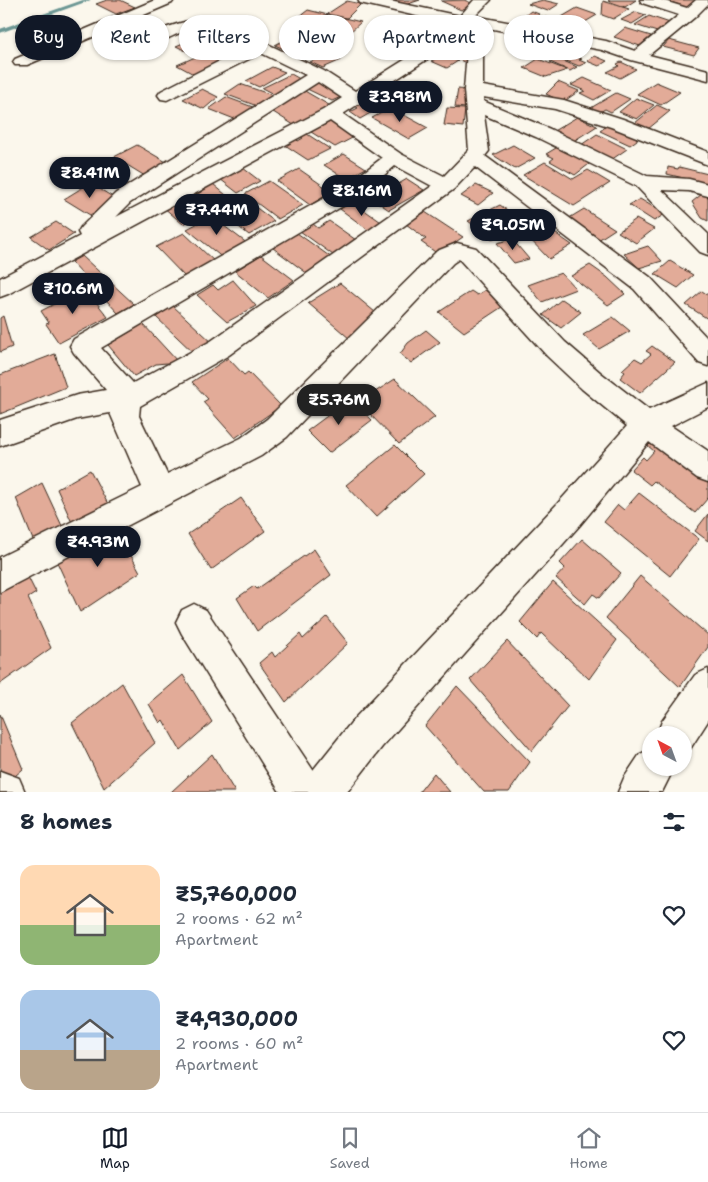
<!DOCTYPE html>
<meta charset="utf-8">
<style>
:root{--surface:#fff;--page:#f6f6f7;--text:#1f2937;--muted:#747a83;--line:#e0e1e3;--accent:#111827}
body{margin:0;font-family:"Shantell Sans",sans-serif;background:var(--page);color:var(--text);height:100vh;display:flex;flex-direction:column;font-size:19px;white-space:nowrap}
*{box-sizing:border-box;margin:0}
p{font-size:16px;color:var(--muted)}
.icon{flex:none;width:28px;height:28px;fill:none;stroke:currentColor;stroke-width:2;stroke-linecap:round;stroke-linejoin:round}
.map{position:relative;height:792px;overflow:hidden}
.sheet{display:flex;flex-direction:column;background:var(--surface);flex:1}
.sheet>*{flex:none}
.guide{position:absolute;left:15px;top:15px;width:679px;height:45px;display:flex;gap:10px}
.needle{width:32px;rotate:319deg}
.fabs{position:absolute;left:642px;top:726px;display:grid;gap:10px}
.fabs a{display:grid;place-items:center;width:50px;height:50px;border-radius:50%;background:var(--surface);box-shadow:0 1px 4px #0004;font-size:25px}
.price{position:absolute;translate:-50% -42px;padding:0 11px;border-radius:18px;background:var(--accent);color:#fff;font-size:16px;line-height:32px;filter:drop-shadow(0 1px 2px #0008)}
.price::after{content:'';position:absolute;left:50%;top:30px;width:15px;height:11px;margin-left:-8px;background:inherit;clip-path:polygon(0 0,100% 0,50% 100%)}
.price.current{background:#222;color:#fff}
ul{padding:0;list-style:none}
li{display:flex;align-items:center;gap:15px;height:125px;padding:0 20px}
li span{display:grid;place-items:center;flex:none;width:140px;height:100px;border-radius:15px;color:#555}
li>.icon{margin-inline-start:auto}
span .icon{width:60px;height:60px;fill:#fffc;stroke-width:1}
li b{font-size:21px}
h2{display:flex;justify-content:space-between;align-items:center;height:60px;padding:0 20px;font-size:21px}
.pill{padding:0 18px;border-radius:22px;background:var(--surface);box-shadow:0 1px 4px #0004;font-size:18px;line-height:45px}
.pill.current{background:var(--accent);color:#fff}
.dock{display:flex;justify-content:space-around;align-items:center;height:70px;border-top:1px solid var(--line);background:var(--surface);font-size:14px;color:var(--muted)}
.dock a{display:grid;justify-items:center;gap:2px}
.dock .current{color:var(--accent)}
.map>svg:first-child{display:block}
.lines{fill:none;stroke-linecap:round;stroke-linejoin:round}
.stream{fill:#6c9794;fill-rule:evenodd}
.building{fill:#e2ab98;stroke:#3b2a1e}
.minor-casing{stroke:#3b2a1e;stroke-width:3}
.minor{fill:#fbf7ec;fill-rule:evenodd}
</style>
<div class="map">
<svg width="708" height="792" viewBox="0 0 708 792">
<rect width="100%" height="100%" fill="#fbf7ec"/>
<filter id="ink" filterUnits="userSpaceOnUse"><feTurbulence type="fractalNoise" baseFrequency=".02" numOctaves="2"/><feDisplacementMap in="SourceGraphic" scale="10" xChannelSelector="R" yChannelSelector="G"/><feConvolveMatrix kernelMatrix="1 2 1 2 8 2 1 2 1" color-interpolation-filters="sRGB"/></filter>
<g filter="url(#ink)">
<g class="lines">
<path class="stream" d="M83,0H91L0,33V29Z"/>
</g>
<path class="building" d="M107,0H120L135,7L116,14L96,4Z
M395,0H420L405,5Z
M464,0L474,4L461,10L441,1Z
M543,0L559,4L548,11L528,4Z
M609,0H636L625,7L608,1Z
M665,0H700L688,8Z
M347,1L361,4L347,18L327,14Z
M603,1L629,9L613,19L602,15Z
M577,8L597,15L580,25L560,18Z
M308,10L328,15L323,18L337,21L332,25L319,22L315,25L295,20Z
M531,11L539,14L529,26L515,23Z
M636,12L646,15L632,24L621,20Z
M541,16L549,18L548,25L536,22Z
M649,16L670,23L657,32L635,25Z
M344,18L361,22L349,33L332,29Z
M433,19L455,25L451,29L455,30L445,38L415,29L425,21L428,22Z
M213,27L232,36L212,45L196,37Z
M625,28L651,36L640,46L614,37Z
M412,30L443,39L434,47L402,37Z
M290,37L306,44L290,52L275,45Z
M396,38L427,47L415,56L384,46Z
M518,38L543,40L534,51L516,49Z
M193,39L207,46L190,53L176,46Z
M465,40L471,42L470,51L456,44Z
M669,40L699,48L694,55L663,47Z
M457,45L469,51L470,65L443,52Z
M566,51L577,56L576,57L582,59L579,60L586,63L579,66L556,57Z
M328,53L341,60L323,68L310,62Z
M202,54L225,62L199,77L177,65Z
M443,55L458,61L447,68L431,61Z
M595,56L607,61L599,66L587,61Z
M557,58L577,67L570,71L550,62Z
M538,59L567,70L546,77L524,68Z
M621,62L636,69L620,78L607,72L619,66L617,64Z
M272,67L285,72L259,87L246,81Z
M291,74L305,82L277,96L262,88Z
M584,78L611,90L594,100L580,93L585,91L571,85Z
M321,81L343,96L332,101L307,89Z
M558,82L579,91L563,102L546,94Z
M656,82L680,92L661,105L637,94Z
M240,84L272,95L257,106L225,94Z
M202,89L218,97L204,109L183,99Z
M458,89L468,90L465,108L455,107Z
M303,90L334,108L297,127L270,110Z
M616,93L630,99L611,112L605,109L598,113L589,109Z
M226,97L258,109L242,122L209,109Z
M374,97L390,106L377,112L374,111L360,119L350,112L358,108L355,106Z
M636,98L654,105L637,119L619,112Z
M657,105L670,111L648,129L635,123Z
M391,108L428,128L409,139L372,118Z
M447,108L465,109L463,127L444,125Z
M577,117L597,126L572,142L552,132Z
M332,121L356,136L335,147L311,132Z
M612,122L636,134L637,140L630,145L600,131Z
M307,134L330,149L308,160L285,145L296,139L298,141L303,138L301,137Z
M597,134L627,149L611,160L581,145Z
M137,145L168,163L145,176L114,157Z
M513,145L535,158L515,169L493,155Z
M561,145L593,161L575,175L550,161L554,158L546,154Z
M344,154L366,168L346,179L324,165Z
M545,162L573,179L588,170L610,183L574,206L523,175Z
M668,167L678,169L679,167L708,174V184L667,174Z
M243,168L260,181L238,193L220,179Z
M299,169L332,192L310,205L277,181Z
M407,179L424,190L389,210L373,199Z
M269,181L303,205L278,219L245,194Z
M90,183L116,199L90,215L64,199Z
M213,184L233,201L210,213L192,198Z
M476,185L493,193L478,205L461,196Z
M707,190L708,191V221L702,218L692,202Z
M181,198L200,215L183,224L163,207Z
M640,199L665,214L654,221L629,205Z
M246,200L274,221L249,235L221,213Z
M353,202L384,224L371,232L340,209Z
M500,205L527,225L512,232L509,230L492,239L468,221Z
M584,209L615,229L595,242L566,220Z
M425,212L463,237L438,254L421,242L426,239L406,224Z
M207,213L248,244L224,259L187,229L202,221L198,218Z
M636,219L654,229L636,243L618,232Z
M329,221L356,240L333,255L300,231L313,224L318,228Z
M56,222L74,234L49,250L31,237Z
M539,222L572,245L549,259L523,232Z
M184,233L215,262L186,278L156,247Z
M297,233L332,258L308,274L273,248Z
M512,239L529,259L514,263L497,243Z
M648,246L662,261L639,268L624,254Z
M261,255L294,280L268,298L235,271Z
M82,256L134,304L118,313L71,262Z
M670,261L693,275L678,288L655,274Z
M590,265L607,277L625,294L608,305L571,276Z
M561,273L576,289L542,302L528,285Z
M233,280L256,306L227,322L197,295L213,285L218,290Z
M340,283L381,317L350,339L308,303Z
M85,288L108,317L59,343L46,324L49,323L41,311Z
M485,290L505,305L464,332L439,312L471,291L477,295Z
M702,291L708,295V319L686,305Z
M562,299L581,312L561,328L543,315Z
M173,306L214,344L197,356L156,317Z
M3,316L12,347L0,352V318Z
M613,317L630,331L599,349L583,335Z
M143,324L178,362L156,364L134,376L108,345Z
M426,330L440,342L411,363L400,354L408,343Z
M652,346L675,362L640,393L620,378L625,372L622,370L635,358L642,362L651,354L646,351Z
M55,354L66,387L0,414V375Z
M228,358L244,375L248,372L281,406L235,438L203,402L208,399L192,382Z
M395,379L435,417L399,444L364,408L377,399L372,394Z
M350,399L372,420L329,453L307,431Z
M657,437L708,475V498L695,513L654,481L650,485L631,470L643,457L646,460L654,451L648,446Z
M395,445L424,474L376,517L346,485Z
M90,470L109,506L74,527L57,489Z
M42,483L63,528L35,545L16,498Z
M639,493L699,539L670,576L604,522L618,505L624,510Z
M241,498L265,531L211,570L188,534Z
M708,514V541L695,531Z
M115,526L140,572L80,612L57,562Z
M582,539L621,573L599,598L593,594L585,604L556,578L565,568L560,563Z
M314,549L331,575L257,631L237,598L254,586L257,589Z
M27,575L36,593L28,598L51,648L0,684V583Z
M640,576L708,635V647L680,687L606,618Z
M553,582L617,640L589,679L541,633L537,639L520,622Z
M327,617L348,643L286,702L259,663L272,652L275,657L300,634L303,639Z
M507,641L568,706L532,751L470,680Z
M183,675L212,722L180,750L163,720L160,723L149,704Z
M122,683L155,743L104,788L72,723Z
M457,686L530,762L509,792H484L425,726Z
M0,714L23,769L0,789Z
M212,754L235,792H171Z
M434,773L450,792H419Z"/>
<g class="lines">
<defs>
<path id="minor" d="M155,0H174L172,3L27,65H15L13,62L15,59Z
M358,0H385L460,16L474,0H491L475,16L606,41L635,51L679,15L642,3L640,0H661L687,8L696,0H708V4L695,17L649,55L708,70V80L631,60L602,50L483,27V86L564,100L623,119L708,152V165L611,127L555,109L483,97V101L550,129L647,176L689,179L708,184V196L689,191L662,190L708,234V255L700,252L636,186L536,137L484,115L489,151L485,156L650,277L708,339V366L699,363L634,289L475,167L454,189L229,355L140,406L139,416L167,474L241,438L267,419L437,251L457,243L476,248L565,342L601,373L649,410L708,383V407L671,426L708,451V482L697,478L649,442L580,525L382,747L347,792H280L182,634L176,622L182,610L194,604L206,610L313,770L354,719L558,503L627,426L582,389L547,356L459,259L453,263L287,437L261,456L0,592V557L142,487L110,413L77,419L0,446V420L77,395L106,390L74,353L70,346L74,339L344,187L382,158L330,121L8,294L0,297V278L80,236L78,232L81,227L116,193L306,75L261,53L167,100L161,99L158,95L161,91L249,46L213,28C185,24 165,43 139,50L133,48L131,45L133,42C160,30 187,16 217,20L324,71L355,91L417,52L464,27L360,3ZM468,37L464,90L469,150L444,176L401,154L343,114L429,58ZM318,82L342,98L323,110L116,217L130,203ZM395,166L432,186L211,341L133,383L101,348L358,197Z
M708,669V721L690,749L684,751V735H657L662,721L695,675Z
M651,749V768H674L662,792H618L624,778L640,754Z
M0,771L19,778L25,792H0Z"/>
</defs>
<use href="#minor" class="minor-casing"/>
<use href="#minor" class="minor"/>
</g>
</g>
</svg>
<div class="fabs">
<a><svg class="needle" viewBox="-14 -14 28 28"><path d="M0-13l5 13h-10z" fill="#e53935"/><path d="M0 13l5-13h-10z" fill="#747a83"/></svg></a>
</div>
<b class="price" style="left:400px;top:123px">₹3.98M</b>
<b class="price" style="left:90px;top:199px">₹8.41M</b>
<b class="price" style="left:362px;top:217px">₹8.16M</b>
<b class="price" style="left:217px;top:236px">₹7.44M</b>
<b class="price" style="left:513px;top:251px">₹9.05M</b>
<b class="price" style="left:73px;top:315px">₹10.6M</b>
<b class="price current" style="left:339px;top:426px">₹5.76M</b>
<b class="price" style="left:98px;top:568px">₹4.93M</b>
<div class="guide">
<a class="pill current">Buy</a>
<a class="pill">Rent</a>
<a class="pill">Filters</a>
<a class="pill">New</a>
<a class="pill">Apartment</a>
<a class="pill">House</a>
</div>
</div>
<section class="sheet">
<h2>8 homes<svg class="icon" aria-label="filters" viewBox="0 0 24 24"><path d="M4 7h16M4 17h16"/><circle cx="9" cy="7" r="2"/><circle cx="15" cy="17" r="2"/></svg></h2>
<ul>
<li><span style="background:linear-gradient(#ffd9b3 60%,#8fb573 0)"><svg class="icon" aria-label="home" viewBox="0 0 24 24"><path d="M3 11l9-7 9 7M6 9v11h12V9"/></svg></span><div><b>₹5,760,000</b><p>2 rooms · 62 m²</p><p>Apartment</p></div><svg class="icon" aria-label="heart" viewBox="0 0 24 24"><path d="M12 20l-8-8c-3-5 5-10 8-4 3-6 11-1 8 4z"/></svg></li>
<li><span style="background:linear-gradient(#a9c7e8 60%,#b9a48a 0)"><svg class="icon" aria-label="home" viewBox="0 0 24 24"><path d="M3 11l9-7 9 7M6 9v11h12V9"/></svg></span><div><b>₹4,930,000</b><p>2 rooms · 60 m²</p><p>Apartment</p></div><svg class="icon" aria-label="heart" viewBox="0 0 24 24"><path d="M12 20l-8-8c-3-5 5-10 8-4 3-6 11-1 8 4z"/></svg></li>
</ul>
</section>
<nav class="dock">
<a class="current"><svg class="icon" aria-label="map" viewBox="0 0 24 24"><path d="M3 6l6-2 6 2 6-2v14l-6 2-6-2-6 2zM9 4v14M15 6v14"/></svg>Map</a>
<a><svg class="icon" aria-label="saved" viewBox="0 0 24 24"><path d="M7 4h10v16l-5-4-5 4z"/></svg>Saved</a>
<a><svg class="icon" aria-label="home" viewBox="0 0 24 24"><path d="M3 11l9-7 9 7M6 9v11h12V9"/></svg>Home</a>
</nav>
